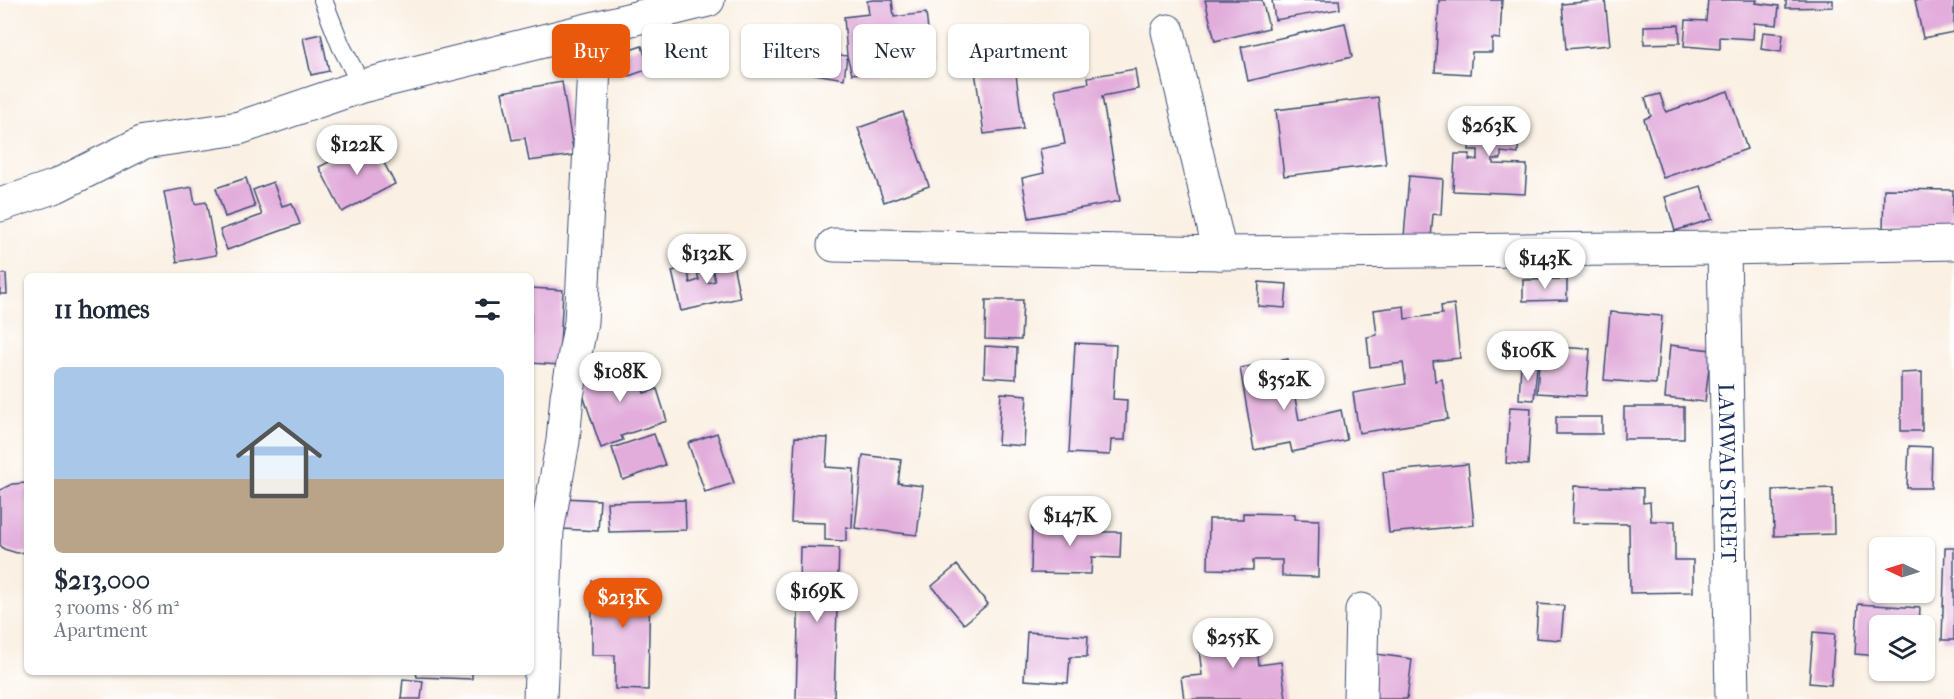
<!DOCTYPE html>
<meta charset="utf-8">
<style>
:root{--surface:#fff;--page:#f6f6f7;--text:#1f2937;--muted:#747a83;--line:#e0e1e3;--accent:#ea580c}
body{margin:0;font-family:"IM FELL French Canon",serif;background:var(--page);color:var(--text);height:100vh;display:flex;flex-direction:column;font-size:22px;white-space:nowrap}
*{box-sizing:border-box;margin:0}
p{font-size:20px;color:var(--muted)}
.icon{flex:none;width:33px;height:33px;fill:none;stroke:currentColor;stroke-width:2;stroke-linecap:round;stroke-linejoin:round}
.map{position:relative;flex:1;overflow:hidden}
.details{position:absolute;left:24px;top:273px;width:510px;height:402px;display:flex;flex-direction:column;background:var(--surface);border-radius:9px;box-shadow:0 2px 4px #0004}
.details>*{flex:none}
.top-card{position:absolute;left:552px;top:24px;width:570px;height:54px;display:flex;gap:12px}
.needle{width:39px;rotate:274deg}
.controls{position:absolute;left:1869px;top:537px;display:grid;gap:12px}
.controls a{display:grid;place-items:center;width:66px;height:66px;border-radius:9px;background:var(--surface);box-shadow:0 2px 4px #0004;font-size:30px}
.price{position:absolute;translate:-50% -51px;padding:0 14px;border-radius:21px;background:#fff;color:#222;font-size:20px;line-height:39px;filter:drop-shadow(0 2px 3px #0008)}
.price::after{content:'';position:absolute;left:50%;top:36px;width:18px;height:14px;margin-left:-9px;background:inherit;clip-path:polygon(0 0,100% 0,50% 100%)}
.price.on{background:var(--accent);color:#fff}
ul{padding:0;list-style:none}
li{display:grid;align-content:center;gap:12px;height:318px;padding:0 30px}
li+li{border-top:2px solid var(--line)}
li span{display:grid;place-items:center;height:186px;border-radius:9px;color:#555}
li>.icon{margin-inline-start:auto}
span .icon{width:108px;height:108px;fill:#fffc;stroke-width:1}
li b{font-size:26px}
h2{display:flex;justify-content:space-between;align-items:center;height:72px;padding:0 30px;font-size:26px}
.tag{padding:0 21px;border-radius:9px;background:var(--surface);box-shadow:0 2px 4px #0004;font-size:21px;line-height:54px}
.tag.on{background:var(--accent);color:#fff}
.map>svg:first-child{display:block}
.building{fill:#e2addb}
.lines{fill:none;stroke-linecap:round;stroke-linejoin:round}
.lane-casing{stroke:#3c4c72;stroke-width:20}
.street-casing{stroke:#3c4c72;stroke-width:35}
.lane{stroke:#fff;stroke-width:18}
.street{stroke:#fff;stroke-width:33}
.labels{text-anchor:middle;stroke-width:4.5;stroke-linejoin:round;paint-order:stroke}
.street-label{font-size:22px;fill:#1b2f5e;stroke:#fff}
</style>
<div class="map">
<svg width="1954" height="699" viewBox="0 0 1954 699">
<rect width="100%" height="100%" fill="#fff"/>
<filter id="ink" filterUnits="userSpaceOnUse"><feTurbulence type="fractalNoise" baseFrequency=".0167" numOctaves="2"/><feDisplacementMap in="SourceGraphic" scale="12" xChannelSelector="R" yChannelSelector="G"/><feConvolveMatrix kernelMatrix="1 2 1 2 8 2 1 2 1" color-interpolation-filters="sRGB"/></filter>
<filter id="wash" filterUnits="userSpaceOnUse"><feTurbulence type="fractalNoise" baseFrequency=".008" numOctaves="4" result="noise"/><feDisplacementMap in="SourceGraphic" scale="24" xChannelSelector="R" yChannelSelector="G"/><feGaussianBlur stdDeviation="1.35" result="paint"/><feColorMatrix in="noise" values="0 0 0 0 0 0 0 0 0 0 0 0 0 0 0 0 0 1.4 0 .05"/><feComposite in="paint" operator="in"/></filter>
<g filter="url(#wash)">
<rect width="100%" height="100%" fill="#faf0e3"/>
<g id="blocks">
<path class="building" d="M873,0H892L894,17L926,13L932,64L852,74L847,56L844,79L814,74L818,52L847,56L844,17L869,14L867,1Z
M1205,0H1262L1269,28L1215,41Z
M1272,0H1339L1340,9L1275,20Z
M1439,0H1502L1500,39L1492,38V52H1472L1470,74L1435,72Z
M1605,0L1610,45L1566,49L1562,4Z
M1708,0H1757L1756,3L1779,6L1777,25L1754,23L1753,39L1720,37V49L1684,46L1686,20L1706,21Z
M1786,0H1833V7L1786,8Z
M1915,0H1954V32L1923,38Z
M1345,23L1352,57L1248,81L1241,47Z
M1679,25L1680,43L1644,44V26Z
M1763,32L1783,34L1781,52L1761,49Z
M321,34L329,71L311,75L303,38Z
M642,46L649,69L629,76L621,53Z
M1014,59L1023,129L984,134L974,64Z
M1135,69L1138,89L1102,96L1120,201L1029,218L1022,178L1044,173L1040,149L1065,144L1055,89L1089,83L1088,77Z
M562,82L574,155L529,161L525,138L512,140L502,92Z
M1728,91L1747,149L1663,178L1644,119L1651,116L1645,98L1660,94L1666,112Z
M1378,97L1386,164L1284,176L1276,110Z
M903,112L929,186L884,202L858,128Z
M1459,117L1519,119L1518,154L1501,152V159H1493V164L1527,165L1525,194L1453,191L1455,154H1470L1469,160H1478V150H1469L1470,141L1458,140Z
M372,140L395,184L342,212L319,167Z
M1409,176L1443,179L1441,215L1433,214L1431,239L1404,237Z
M246,178L255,207L225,217L216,188Z
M273,182L282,206L292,203L300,224L227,250L220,230L262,215L253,190Z
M1701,186L1712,219L1675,231L1665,197Z
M192,187L195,204L206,202L216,255L177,262L164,192Z
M1884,189L1953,190L1952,231L1883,230Z
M731,254L740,298L681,311L672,271L687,267L690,283L699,280L696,267L704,265L707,283L715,281L710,259Z
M0,274H6L7,294H0Z
M1567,279V300L1523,301V280Z
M1259,282L1287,284L1285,308L1258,306Z
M531,288L563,290L559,365L531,363Z
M986,300H1023L1021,340L985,339Z
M1454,304L1460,358L1433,361L1435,381L1442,379L1448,419L1359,433L1353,393L1406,384L1403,363L1370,367L1367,337L1377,335L1374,310L1404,306L1405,319L1442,314L1441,306Z
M1610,312L1662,316L1656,384L1604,380Z
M1075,343L1116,345L1113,399L1127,400L1125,440H1111L1110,455L1069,453Z
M1670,345L1711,350L1705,402L1665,398Z
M985,346L1017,348L1016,379L984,377Z
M1540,346L1590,349L1586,396L1537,393Z
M632,358L644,393L657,389L667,421L621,436L623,440L601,448L579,383L594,378L592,371Z
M1288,359L1299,420L1341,410L1347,440L1292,452L1290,443L1254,450L1240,368Z
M1521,364L1537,365L1534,400L1519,399Z
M1922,372V431H1901V373Z
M1001,393L1027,395L1024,446L998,444Z
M1510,407L1531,408L1528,465L1506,463Z
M1624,407H1684V439H1624Z
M1556,417H1602V434H1556Z
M717,433L734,483L705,492L688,443Z
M654,434L665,465L623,480L612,448Z
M795,437L828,438L826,467L854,469L852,528L846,527V541L825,540V523L791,522Z
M1909,446L1932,447L1931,488H1907Z
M863,455L901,460L898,483L923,486L917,535L855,528Z
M1468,464L1474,525L1389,533L1383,472Z
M27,483V552L17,553L4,549L0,545V490L12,484Z
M1574,486L1643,488V503L1650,502L1651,521H1675V560H1693V592L1630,593L1629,524L1572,523Z
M1833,488L1834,534L1774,536L1773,490Z
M564,498L600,500L598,531L562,529Z
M685,500L686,530L609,532L607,502Z
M1243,513L1295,514V519L1319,520L1318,577L1282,576V560H1253V570L1208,569L1209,519H1243Z
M1032,522L1093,523L1092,532H1121L1120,558L1092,557L1091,574L1031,573Z
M800,547L839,548L834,699H796Z
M1945,548H1954V640H1942Z
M957,565L988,604L964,624L932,586Z
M592,581H650L648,690L615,689V655H592Z
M1538,604L1564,606L1561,640L1536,638Z
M1858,604L1920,608L1919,626H1880V656L1855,654Z
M1254,625L1259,665L1281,662L1286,699H1184L1181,677L1202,675L1197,632Z
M1027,632L1088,636L1087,657H1070L1068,683L1024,680Z
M1813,632L1835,634L1831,685L1809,683Z
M1376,654L1412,659L1407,699H1369Z
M416,672H472V679L417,677Z
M403,679L423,681L421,699H401Z"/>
</g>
</g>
<g filter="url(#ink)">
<use href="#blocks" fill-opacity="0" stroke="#3c4c72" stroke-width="1.5"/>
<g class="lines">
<defs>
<path id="lane" d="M323,0L341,46L362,86"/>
<g id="street">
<path d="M1168,31L1220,253"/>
<path d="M0,205L56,186L144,142L239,128L362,86L708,0"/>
<path d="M834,245L1220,253L1724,248L1954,243"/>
<path id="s1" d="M1724,248L1732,699"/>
<path d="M540,699L547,531L563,441L567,396L581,322L596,29"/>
<path d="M1360,699L1362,610"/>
</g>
</defs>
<use href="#lane" class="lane-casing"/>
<use href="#street" class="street-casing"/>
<use href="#lane" class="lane"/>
<use href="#street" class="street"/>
</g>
</g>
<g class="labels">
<g class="street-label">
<text dy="8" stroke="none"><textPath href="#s1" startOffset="225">LAMWAI STREET</textPath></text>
</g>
</g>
</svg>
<div class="controls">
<a><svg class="needle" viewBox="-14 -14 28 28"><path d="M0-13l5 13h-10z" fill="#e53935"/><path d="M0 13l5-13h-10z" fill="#747a83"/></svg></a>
<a><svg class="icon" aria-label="layers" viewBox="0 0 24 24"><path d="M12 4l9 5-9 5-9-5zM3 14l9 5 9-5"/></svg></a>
</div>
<b class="price" style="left:1489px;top:157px">$263K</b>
<b class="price" style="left:357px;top:176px">$122K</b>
<b class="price" style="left:707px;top:285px">$132K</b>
<b class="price" style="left:1545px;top:290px">$143K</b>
<b class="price" style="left:1528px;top:382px">$106K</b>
<b class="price" style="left:620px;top:403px">$108K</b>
<b class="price" style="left:1284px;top:411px">$352K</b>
<b class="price" style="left:1070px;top:547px">$147K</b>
<b class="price" style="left:817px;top:623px">$169K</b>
<b class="price on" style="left:623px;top:629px">$213K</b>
<b class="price" style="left:1233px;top:669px">$255K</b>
<div class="top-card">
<a class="tag on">Buy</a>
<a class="tag">Rent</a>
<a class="tag">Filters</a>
<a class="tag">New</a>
<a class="tag">Apartment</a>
</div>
<section class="details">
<h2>11 homes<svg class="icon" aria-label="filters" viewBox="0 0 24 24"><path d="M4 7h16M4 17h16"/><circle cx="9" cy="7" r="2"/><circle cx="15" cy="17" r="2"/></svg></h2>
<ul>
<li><span style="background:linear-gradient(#a9c7e8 60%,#b9a48a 0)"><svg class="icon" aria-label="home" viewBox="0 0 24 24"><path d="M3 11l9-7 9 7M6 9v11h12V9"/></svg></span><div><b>$213,000</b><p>3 rooms · 86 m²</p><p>Apartment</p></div></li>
</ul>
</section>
</div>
